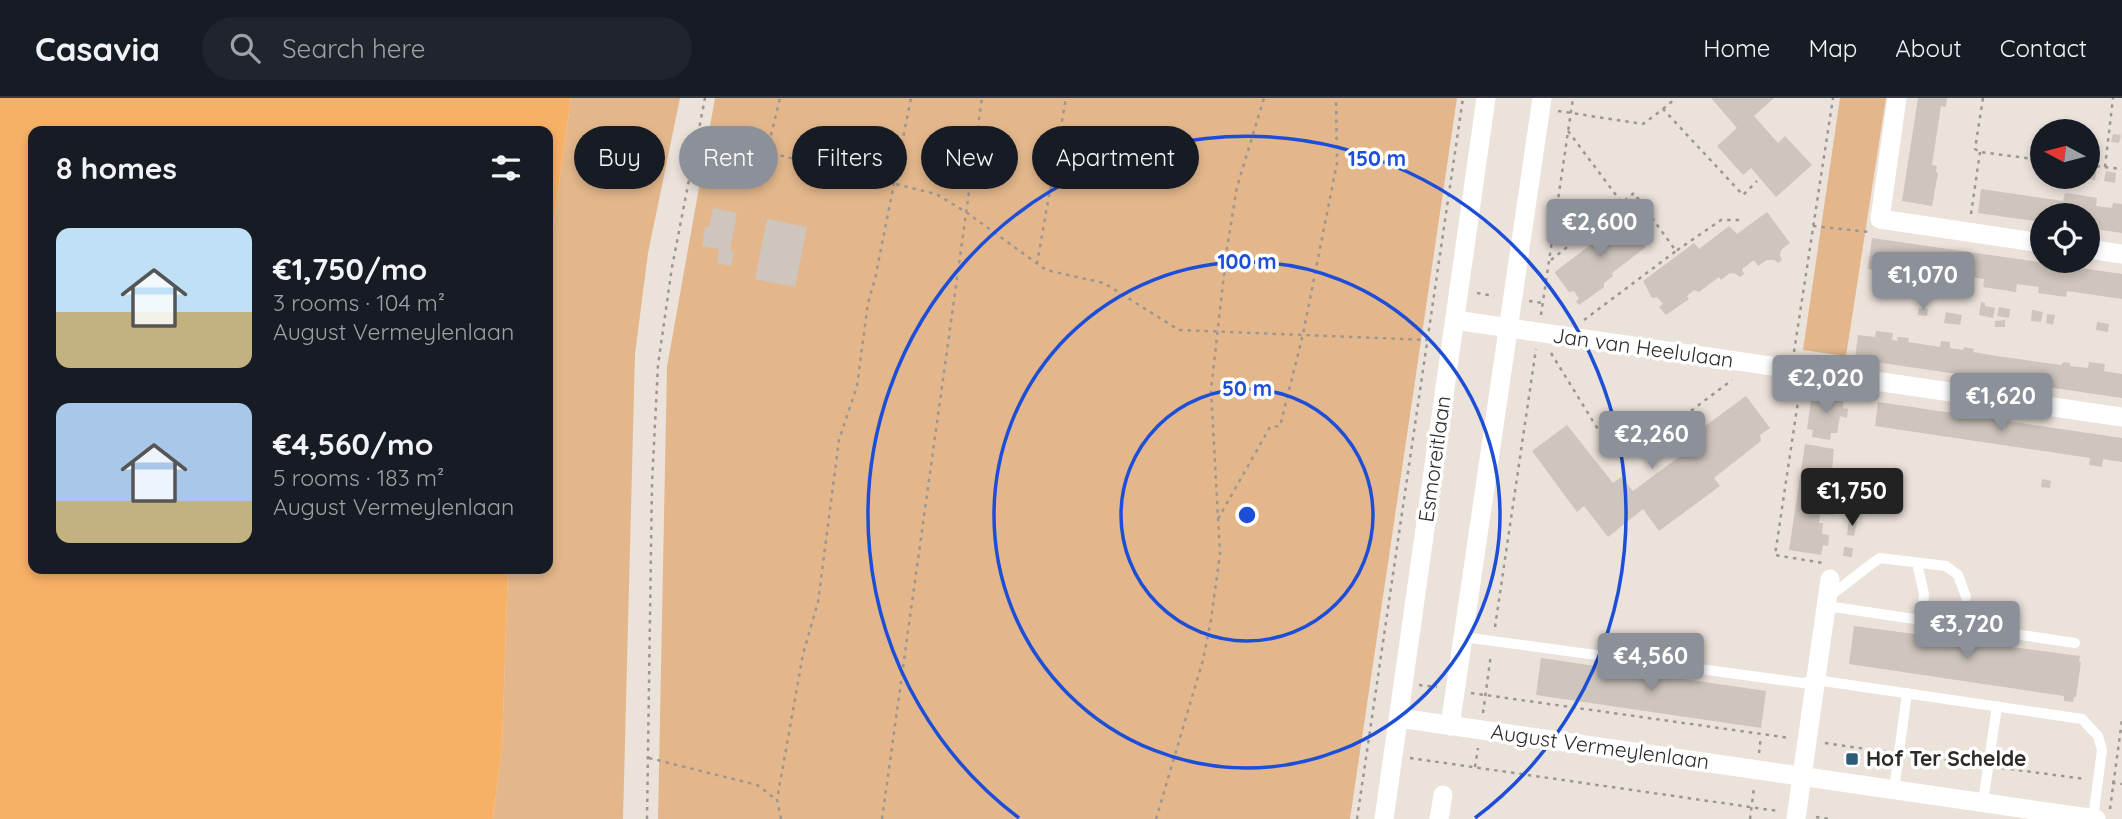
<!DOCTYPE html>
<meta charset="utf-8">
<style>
:root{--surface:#171b24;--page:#20242c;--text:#f1f3f6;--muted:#9ea1a6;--line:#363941;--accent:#8c9099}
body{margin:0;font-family:Quicksand,sans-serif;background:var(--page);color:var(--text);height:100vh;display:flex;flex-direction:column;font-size:26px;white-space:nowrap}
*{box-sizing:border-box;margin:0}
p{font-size:23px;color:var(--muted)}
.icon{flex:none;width:38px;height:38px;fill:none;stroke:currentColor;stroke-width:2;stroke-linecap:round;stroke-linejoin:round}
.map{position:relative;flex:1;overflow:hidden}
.sheet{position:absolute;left:28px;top:28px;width:525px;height:448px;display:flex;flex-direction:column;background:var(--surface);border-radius:14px;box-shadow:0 4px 10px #0003}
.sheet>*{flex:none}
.guide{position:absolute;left:574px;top:28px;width:665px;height:63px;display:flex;gap:14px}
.needle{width:46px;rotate:277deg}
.buttons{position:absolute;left:2030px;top:21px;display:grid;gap:14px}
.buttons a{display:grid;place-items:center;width:70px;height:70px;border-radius:50%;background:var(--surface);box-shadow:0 4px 10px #0003;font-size:35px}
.price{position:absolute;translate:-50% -60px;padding:0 16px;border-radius:7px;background:var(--accent);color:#fff;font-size:23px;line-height:46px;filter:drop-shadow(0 2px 4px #0008)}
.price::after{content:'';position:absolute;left:50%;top:42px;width:21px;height:16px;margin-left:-10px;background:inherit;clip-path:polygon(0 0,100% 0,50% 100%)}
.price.on{background:#222;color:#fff}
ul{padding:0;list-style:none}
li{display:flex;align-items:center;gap:21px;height:175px;padding:0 28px}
li span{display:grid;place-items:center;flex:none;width:196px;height:140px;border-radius:14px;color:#555}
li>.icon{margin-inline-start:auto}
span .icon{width:84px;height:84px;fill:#fffc;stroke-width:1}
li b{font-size:30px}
h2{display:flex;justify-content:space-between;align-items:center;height:84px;padding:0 28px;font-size:30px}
.chip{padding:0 24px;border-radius:32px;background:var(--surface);box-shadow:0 4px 10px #0003;font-size:24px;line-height:63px}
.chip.on{background:var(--accent);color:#fff}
header{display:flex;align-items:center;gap:42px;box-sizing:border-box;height:98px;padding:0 35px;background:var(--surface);border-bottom:2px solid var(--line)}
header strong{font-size:33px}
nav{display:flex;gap:38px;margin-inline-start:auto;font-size:24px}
.search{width:490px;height:63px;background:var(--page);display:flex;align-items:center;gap:18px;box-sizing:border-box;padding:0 24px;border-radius:38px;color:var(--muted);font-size:26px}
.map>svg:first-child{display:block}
.green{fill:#e3b78b}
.water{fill:#f7b167}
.building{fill:#cec5bd}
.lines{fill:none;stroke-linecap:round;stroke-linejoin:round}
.path{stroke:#9d9791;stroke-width:2.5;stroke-dasharray:3.5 5;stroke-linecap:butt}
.lane{stroke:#fff;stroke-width:10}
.street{stroke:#fff;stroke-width:19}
.ring{fill:none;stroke:#1d4ed8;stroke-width:3.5}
.poi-dot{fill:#2c5a79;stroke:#fff;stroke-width:2.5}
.labels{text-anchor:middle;stroke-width:7;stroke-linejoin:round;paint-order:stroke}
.street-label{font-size:21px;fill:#2d2a27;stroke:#fff}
.poi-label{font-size:21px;font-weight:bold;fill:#2d2a27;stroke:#fff;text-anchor:start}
.centre{fill:#1d4ed8;stroke:#fff;stroke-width:3.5}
.ring-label{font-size:21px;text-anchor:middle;font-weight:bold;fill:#1d4ed8;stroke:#fff;stroke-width:7;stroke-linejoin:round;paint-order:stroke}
</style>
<header>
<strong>Casavia</strong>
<div class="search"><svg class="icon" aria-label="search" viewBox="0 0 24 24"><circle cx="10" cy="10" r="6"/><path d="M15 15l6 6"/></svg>Search here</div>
<nav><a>Home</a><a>Map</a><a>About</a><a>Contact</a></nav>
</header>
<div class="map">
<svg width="2122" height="721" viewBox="0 0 2122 721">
<rect width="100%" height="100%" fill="#ebe2da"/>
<path class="green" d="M571,0H680L648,155L635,256L623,721H493L502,649L508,471H548V165Z
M715,0H1457L1350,721H658L667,269Z
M1840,0H1886L1846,258L1803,252Z"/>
<path class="water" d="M0,0H571L548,165V33H33V471H508L502,649L493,721H0Z"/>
<path class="building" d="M1711,0H1774L1754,18L1778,45L1785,38L1812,67L1776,99L1751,70L1743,77L1717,48L1737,30Z
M1918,0H1947L1946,9L1941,8L1932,67L1937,68L1936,74L1938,75L1932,108L1902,103Z
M2113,36L2121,37L2119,45L2111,44Z
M2088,70L2097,71L2095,82L2082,80L2088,79Z
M2106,73L2116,75L2115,85L2104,83Z
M1981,91L2063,103L2065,95L2080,97L2097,100L2096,108L2112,110L2113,105L2122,106V135L2088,130V117H2042V124L1978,115Z
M713,110L737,115L730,153L734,154L731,168L717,165L719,151L702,148L705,128L709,129Z
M1767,114L1790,145L1781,152L1780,158L1782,162L1778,165L1774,162H1767L1758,168L1754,162L1742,171L1744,176L1740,179L1736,176L1730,175L1721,182L1719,179L1699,194L1694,192L1687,198L1689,201L1666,217L1659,209L1663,206L1657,199L1652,200L1643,183L1694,145L1699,151L1729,128L1737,136Z
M1619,116L1646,149L1612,175L1613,178L1604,185V189L1579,207L1576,203L1579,201L1574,193L1569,194L1555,175L1556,173L1589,148L1586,141Z
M767,121L807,129L795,189L755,181Z
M1872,140L2122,176V201L2067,193L2066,199L2038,195L2039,189L2017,186L2016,194L1983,189L1984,181L1960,177L1959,183L1950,182L1951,176L1886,166L1885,174L1868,171Z
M1981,204L1985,205V208L1995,210L1993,220L1979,217Z
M1999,209L2010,211L2009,220L1997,218Z
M1919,210L1928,211L1927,218L1918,217Z
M2032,212L2043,214L2041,224L2031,223Z
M1946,214L1962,217L1960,227L1944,225Z
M2047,216L2055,217L2053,227L2046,225Z
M2005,222V229H1995V223Z
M2097,224L2109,226L2108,234L2096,232Z
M1876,233L1893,235L1892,242L1897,243L1898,239L1909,240L1908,244L1940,249L1941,243L1950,244V250L1963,252L1964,249L1974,251L1973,254L1990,257L2061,267L2064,264L2070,265V268L2088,270L2089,264L2105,266L2104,273L2122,276V300L1855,261L1858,237L1875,239Z
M1812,295L1844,300L1843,310L1848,311L1847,320L1840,318L1837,335H1831L1830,342L1812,339L1813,332L1807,331Z
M1746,298L1770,330L1760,337L1761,343L1714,380L1720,388L1659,433L1643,411L1608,439L1584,408L1577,414L1532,353L1567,327L1613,385L1621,379L1633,393L1691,350L1686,344L1693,337Z
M1878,304L2122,340V364L2103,361L2102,369L2089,367L2090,360L1875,328Z
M1805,346L1834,351L1831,385L1825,384L1822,399L1835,403L1833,417L1820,416L1819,425H1823L1822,436L1829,437L1828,448L1823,447L1821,457L1789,452Z
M2042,381L2051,383L2050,390L2041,389Z
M1852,397L1860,398L1859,406L1851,405Z
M1849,422L1857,423L1854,438L1847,437Z
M1844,449L1853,450L1852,459L1843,458Z
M1854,528L2080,558L2079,564H2081L2076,599H2074L2073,604L2064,603V598L1849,566Z
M1541,560L1766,593L1761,630L1536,597Z"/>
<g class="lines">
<path class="path" d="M1983,0L1975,51L1980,54L2042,62
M1663,11L1676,0
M1558,13L1643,26L1663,11L1743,97L1757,83
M1568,33L1622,105L1634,95L1676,153L1721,122H1741
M698,37L936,96L966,114L1046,172L1104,185L1179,232L1427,242
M767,54L780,0
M2088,67L2122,71
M2105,69L2113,0
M1971,116L1980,54
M1813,128L1869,134
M1551,162L1622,105
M1037,166L1066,0
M1477,195L1494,198
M1529,203L1543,205
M1541,217L1573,0
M1584,222L1676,153
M1794,254L1833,0
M1551,255L1607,346L1640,351L1732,282
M1800,290L1775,457L1823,465
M1218,421L1270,329L1280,328L1303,236L1337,65L1336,0
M1495,529L1536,251
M1419,587L1437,589
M1471,595L1790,640
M1483,615L1491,556
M1825,645L1887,654
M1759,655L1761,638
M1911,657L1974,666
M649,660L757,687L777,702
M1410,660L1778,713
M1475,669L1478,650
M2002,670L2085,681
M2112,685L2122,686
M2110,711L2122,622
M1816,719L1830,721
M647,721L652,385L658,267L672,169L705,0
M781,721L777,702L803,556L818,504L839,342L857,288L868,205L875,181L911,0
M882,721L982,0
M1156,721L1203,562L1211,522L1220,456L1211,292L1227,150L1237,89L1264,0
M1357,721L1463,0
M1750,721L1754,690"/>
<path class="lane" d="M1917,465L1924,496L1922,521
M1829,498C1847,486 1862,472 1880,460L1946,468L1958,477L1966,499
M1827,508L2075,545
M1463,539L1803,585L1816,582L2082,621L2098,638L2102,652L2093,720
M1894,691L1907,595
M1983,704L1997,608"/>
<path class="street" d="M1897,0L1880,121L2042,145
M2088,151L2122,156
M1455,222L2122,319
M1399,620L2096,721
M1450,628L1542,0
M1384,721L1486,0
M1439,721L1443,697
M1796,721L1830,481"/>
</g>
<g class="ring">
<circle cx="1247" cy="417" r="126"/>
<circle cx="1247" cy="417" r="253"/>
<path d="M1019 720A379 379 0 1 1 1475 720"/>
</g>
<rect class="poi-dot" x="1845" y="654" width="14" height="14" rx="3.5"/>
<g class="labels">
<g class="street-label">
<text transform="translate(1643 250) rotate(8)" y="7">Jan van Heelulaan</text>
<text transform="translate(1435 361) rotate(-82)" y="7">Esmoreitlaan</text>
<text transform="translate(1600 649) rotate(8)" y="7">August Vermeylenlaan</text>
</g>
<g class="poi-label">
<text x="1866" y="668">Hof Ter Schelde</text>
</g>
</g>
<circle cx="1247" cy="417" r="10" class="centre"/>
<g class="ring-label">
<text x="1377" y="68">150 m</text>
<text x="1247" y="171">100 m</text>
<text x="1247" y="298">50 m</text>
</g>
</svg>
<div class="buttons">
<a><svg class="needle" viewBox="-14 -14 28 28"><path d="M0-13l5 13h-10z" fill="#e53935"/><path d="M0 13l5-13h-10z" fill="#9ea1a6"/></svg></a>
<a><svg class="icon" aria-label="locate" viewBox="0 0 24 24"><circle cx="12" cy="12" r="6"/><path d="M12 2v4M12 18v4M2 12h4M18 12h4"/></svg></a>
</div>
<b class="price" style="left:1600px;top:161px">€2,600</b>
<b class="price" style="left:1923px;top:214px">€1,070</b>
<b class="price" style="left:1826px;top:317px">€2,020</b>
<b class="price" style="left:2001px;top:335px">€1,620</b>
<b class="price" style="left:1652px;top:373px">€2,260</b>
<b class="price on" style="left:1852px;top:430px">€1,750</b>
<b class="price" style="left:1967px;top:563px">€3,720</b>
<b class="price" style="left:1651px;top:595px">€4,560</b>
<div class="guide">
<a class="chip">Buy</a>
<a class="chip on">Rent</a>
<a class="chip">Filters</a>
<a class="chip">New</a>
<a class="chip">Apartment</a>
</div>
<section class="sheet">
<h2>8 homes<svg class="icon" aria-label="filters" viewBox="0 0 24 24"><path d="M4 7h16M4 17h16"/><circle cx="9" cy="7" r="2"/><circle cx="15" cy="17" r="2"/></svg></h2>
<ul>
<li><span style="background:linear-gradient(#bfe0f5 60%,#c2b280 0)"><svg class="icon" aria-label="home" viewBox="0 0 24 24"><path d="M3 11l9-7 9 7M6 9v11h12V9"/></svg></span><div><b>€1,750/mo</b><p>3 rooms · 104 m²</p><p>August Vermeylenlaan</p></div></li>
<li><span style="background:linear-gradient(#a9c7e8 70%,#c2b280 0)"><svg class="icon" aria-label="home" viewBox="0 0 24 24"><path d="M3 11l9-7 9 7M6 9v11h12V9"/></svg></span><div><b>€4,560/mo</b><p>5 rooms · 183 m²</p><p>August Vermeylenlaan</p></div></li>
</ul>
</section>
</div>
